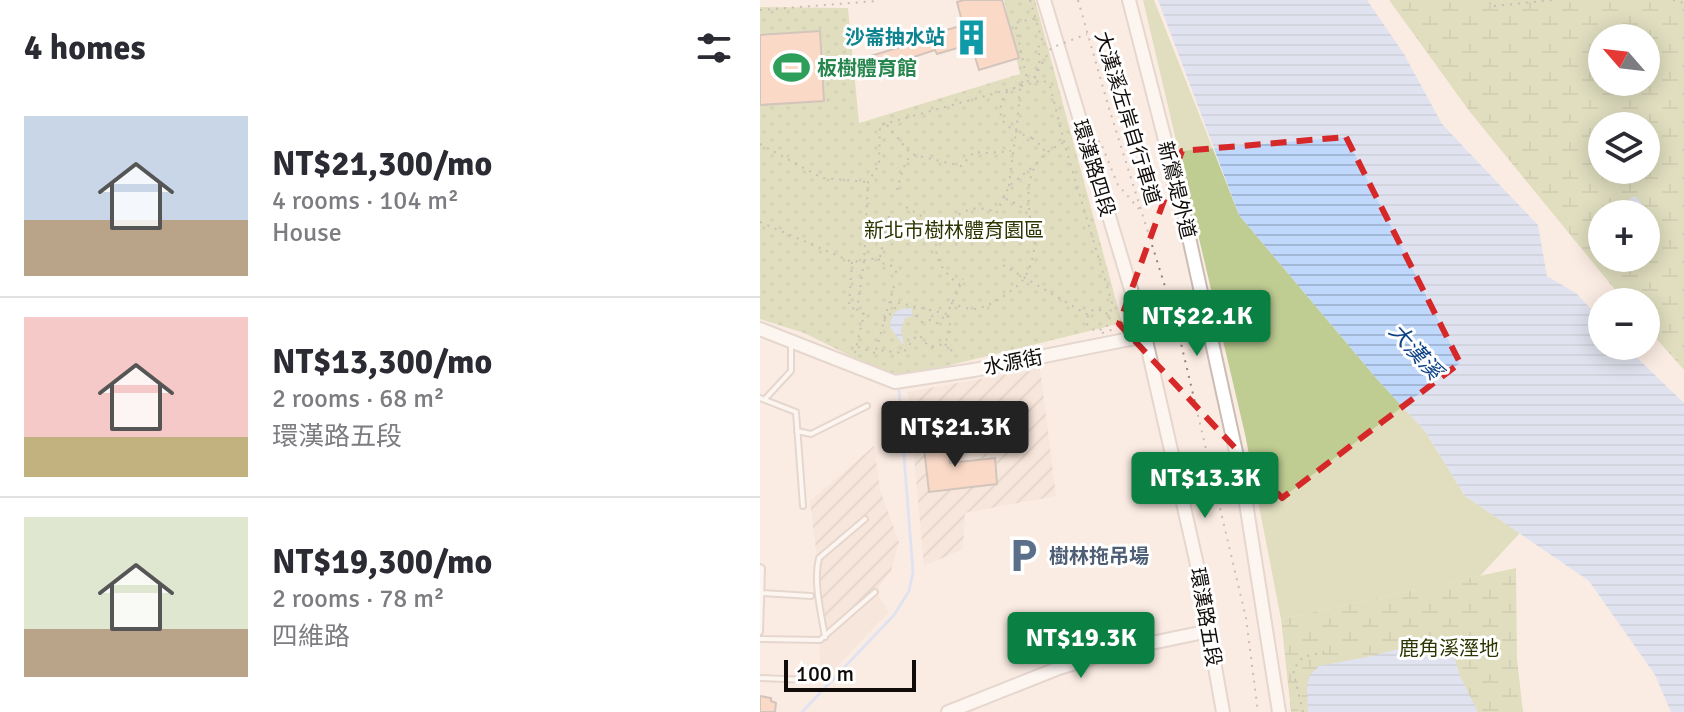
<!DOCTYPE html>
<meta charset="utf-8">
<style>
:root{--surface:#fff;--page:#f7f7f7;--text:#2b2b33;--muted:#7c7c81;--line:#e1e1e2;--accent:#0b8043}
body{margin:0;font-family:Signika,"Noto Sans TC",sans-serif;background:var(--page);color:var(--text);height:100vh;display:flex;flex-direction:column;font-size:30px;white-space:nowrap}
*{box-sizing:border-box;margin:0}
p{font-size:26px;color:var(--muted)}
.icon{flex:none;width:44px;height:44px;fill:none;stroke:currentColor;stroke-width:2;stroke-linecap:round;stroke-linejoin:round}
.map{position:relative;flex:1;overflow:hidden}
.panel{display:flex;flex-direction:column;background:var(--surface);width:760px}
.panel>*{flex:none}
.needle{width:52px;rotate:298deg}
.tools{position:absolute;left:828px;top:24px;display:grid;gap:16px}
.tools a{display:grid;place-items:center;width:72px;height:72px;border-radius:50%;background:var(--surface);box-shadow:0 4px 20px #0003;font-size:40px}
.scale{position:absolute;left:24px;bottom:20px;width:132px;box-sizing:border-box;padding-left:8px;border:4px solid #110c09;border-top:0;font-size:22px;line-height:28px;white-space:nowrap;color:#110c09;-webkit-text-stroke:6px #fff;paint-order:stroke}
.price{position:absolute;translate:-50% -68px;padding:0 18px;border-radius:8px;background:var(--accent);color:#fff;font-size:26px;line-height:52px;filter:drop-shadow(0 2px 4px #0008)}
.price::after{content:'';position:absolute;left:50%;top:48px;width:24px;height:18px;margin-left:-12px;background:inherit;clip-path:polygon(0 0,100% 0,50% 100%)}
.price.active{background:#222;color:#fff}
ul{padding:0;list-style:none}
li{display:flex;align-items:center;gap:24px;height:200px;padding:0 24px}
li+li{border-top:2px solid var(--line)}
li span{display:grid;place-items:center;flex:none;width:224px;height:160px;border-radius:0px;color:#555}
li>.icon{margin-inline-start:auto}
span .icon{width:96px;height:96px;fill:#fffc;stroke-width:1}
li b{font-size:34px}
h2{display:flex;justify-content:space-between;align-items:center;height:96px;padding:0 24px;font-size:34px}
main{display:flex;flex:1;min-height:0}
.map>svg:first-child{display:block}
.built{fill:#f2ddd0}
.industrial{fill:url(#industrial-furrows)}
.grass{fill:#bfcc92}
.wetland{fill:url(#wetland-marsh);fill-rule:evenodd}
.park{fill:url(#park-dots)}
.water{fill:url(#water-rules)}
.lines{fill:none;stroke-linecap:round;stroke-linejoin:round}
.stream{stroke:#bfd8fc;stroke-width:3}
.building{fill:#fac2a4;stroke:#a3958d;stroke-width:2}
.lane-casing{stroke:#cbbcb4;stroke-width:8}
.secondary-casing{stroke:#cbbcb4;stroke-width:16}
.path{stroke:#8f847e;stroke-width:2;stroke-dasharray:2 6;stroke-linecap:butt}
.lane{stroke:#fff;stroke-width:4}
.secondary{stroke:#fff;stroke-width:12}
.path-bridge{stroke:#8f847e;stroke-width:2;stroke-dasharray:2 6;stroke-linecap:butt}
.marked{fill:none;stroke:#d62828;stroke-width:6;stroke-dasharray:16 10;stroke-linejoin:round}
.labels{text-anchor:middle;stroke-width:6;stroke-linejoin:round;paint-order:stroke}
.culture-label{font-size:20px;font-weight:bold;fill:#0d838f;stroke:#fff;text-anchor:end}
.leisure-label{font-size:20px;font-weight:bold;fill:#27864d;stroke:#fff;text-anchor:start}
.street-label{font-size:20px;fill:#110c09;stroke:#fff}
.park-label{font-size:20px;fill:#2d3500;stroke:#fff}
.service-label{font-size:20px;font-weight:bold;fill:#4e5e75;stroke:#fff;text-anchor:start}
.water-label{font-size:22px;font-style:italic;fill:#0d4285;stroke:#fff}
</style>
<main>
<section class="panel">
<h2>4 homes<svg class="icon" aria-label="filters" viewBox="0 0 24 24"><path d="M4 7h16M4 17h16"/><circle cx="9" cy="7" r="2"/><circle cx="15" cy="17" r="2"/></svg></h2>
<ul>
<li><span style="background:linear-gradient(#c9d6e8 65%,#b9a48a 0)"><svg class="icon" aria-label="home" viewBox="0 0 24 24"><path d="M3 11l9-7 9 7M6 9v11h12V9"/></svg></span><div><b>NT$21,300/mo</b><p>4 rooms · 104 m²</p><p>House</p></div></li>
<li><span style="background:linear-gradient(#f6c9c9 75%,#c2b280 0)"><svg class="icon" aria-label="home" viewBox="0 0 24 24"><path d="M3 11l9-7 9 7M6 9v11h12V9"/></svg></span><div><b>NT$13,300/mo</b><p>2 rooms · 68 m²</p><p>環漢路五段</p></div></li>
<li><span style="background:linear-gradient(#dfe7d0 70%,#b9a48a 0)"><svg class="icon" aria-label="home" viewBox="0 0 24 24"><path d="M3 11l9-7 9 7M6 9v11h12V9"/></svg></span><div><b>NT$19,300/mo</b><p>2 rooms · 78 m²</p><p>四維路</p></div></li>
</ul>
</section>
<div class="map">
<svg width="924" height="712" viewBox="0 0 924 712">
<defs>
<pattern id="industrial-furrows" width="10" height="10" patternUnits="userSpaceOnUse" patternTransform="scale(2)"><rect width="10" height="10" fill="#f2ddd0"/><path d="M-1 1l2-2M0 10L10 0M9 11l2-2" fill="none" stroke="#cebcb1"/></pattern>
<pattern id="wetland-marsh" width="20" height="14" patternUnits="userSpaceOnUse" patternTransform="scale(2)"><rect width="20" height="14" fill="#bfcc92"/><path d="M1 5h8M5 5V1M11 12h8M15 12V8" fill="none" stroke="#a3ae7d"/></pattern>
<pattern id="park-dots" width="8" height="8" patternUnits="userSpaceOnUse" patternTransform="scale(2)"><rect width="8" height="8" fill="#bfcc92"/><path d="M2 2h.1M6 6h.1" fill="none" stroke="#a3ae7d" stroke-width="1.8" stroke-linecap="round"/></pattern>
<pattern id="water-rules" width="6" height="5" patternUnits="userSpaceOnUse" patternTransform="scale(2)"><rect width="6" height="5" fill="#bfd8fc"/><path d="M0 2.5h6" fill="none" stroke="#a3b8d7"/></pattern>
</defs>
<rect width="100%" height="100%" fill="#fbece3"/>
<path class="built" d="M117,594L129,612L61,683L59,645Z"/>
<path class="industrial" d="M280,368L296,496L205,513L203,549L164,566L148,392Z
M114,446L120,490L139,542L131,571L118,588L66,631L50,501Z"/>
<path class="grass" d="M383,0H394L479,215L617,379L665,431L705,496L760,533L720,576L521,619L485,434Z"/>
<path class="wetland" d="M629,0H924V370L886,327V302H865L710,112ZM842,38H886V82H842ZM842,126H886V170H842ZM842,214H886V258H842Z
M756,568L757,659L763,712H531L521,619Z"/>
<path class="park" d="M244,0H275L362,323L150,375L123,372L44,333L0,319V7L88,8L99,123L260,74Z"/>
<path class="water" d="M398,0H607L644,54L682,124L778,225L787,276L816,293L842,321V346H865L924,403V712H911L895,675L829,581L705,496L665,431L617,379L479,215Z
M875,196C889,210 897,227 889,247L886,245V214H869L870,198Z
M151,308L153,316L145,318L141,329L144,346L130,327C132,312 136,309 151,308Z
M684,637L690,645L701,678L718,712H548L547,685L550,675L559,666L612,656Z"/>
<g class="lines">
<path class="stream" d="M42,712L134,615L149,591L153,572L139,391"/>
</g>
<path class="building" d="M204,0H242L259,58L219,70L211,44L177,54L175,50L108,72L104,58L170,38V35L203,25L197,2Z
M60,31L64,101L0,105V35Z
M187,436L190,463L235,458L237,484L169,492L163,439Z
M0,696L11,698V701L16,703L15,712H0Z"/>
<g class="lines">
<defs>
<path id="lane" d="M0,398L36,412L43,506
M5,399L31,371V344
M37,431L51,434L107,406
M0,567L2,568L0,632
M2,593L51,596
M65,637C61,612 53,582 59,558L105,519
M0,639L60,640L115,592
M0,678L47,680"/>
<path id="secondary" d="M284,0L385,336L436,560L463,712
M369,0L423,210L483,484L519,712
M0,329L135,382L214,370L385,336
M188,712L299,668L353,651L449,631"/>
</defs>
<use href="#lane" class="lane-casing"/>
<use href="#secondary" class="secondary-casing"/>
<path class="path" d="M270,0L282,40L278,48L280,60L274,81
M318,0L348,105L415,318L486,618L498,712
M913,0L924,3
M734,6L794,0
M0,10L117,1
M127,125L151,154L201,166L214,152L228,153L251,151
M272,138L280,145L287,154
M338,142L340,141L358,185L379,209
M0,144L62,178L108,182
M249,186C251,162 256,138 258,113C260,97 257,89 266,75L255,23L277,18
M137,190L143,169L150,155
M146,207L186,231
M270,218C266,184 268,159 303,143
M233,220L249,186L275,165
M0,222L92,262L119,258V263C129,264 135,265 137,275
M106,239L123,238
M120,257L130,211
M92,262L89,306L96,310
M243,265L328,315
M200,285C177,269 165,242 189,222C196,216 203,211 212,209C220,207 229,210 237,212
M134,286L116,350L143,353L157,335L161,337L168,346C189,349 194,330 187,314L177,323L170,320L162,322L158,318L154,307
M130,302L140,303L187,314L203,279
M191,303C198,305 208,310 215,309C230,307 252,292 262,281C276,264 280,227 265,211C259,204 251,201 243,198
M124,321L138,305
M342,333L354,329
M185,344L195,354
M98,347L115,353
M95,353L104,314L97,311L104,261L108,182L119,165L120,125L283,80L290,86L306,149L352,303L349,321L346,328L335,331L327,324L328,315L334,309L345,311L349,318
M543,712L533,670L543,657L564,652"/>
<use href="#lane" class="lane"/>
<use href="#secondary" class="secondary"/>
<path class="path-bridge" d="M272,138C248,129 232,122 245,93L274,78L291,48L327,34"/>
</g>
<path d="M0 0H924V712H0ZM586,137L700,363L522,498L359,324L422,151Z" fill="#fbece3" fill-opacity=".55" fill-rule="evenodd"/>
<path class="marked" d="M586,137L700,363L522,498L359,324L422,151Z"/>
<defs>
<symbol id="building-bare" viewBox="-9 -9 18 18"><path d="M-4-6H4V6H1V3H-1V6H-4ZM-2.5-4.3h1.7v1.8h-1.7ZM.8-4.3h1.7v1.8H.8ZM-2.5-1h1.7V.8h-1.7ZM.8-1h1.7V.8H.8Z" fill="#0f9aa8" stroke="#fff" stroke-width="2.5" paint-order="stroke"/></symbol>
<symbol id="stadium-bare" viewBox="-9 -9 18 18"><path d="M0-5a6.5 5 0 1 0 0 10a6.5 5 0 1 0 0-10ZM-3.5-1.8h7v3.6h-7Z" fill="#2e9e5b" stroke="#fff" stroke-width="2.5" paint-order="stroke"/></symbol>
<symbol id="parking-bare" viewBox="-9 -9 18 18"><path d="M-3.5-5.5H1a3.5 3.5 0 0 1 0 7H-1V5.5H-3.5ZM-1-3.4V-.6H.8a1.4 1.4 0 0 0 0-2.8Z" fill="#5c6f8a" stroke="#fff" stroke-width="2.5" paint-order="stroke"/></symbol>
</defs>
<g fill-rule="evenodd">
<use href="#building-bare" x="186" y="12" width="51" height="51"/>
<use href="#stadium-bare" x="6" y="42" width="51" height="51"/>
<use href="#parking-bare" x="238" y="530" width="51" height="51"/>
</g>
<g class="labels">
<g class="culture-label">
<text x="185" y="44">沙崙抽水站</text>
</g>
<g class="leisure-label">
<text x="57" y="75">板樹體育館</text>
</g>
<g class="street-label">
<text transform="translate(368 118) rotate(73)" y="7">大漢溪左岸自行車道</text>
<text transform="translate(334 168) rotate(73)" y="7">環漢路四段</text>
<text transform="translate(417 190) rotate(76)" y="7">新鶯堤外道</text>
<text transform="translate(253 362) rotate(-11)" y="7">水源街</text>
<text transform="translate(446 617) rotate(80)" y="7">環漢路五段</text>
</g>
<g class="park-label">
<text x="194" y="237">新北市樹林體育園區</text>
<text x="689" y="655">鹿角溪溼地</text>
</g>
<g class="service-label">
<text x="289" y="563">樹林拖吊場</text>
</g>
<g class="water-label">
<text transform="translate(656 351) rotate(48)" y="8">大漢溪</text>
</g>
</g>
</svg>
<div class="tools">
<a><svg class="needle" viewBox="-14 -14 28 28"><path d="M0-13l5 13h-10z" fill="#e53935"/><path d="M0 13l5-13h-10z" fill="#7c7c81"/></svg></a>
<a><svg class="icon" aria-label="layers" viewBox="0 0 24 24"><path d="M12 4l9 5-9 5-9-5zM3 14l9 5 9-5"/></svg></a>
<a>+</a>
<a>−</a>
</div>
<div class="scale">100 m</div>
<b class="price" style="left:437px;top:358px">NT$22.1K</b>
<b class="price active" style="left:195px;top:469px">NT$21.3K</b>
<b class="price" style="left:445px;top:520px">NT$13.3K</b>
<b class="price" style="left:321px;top:680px">NT$19.3K</b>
</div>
</main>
